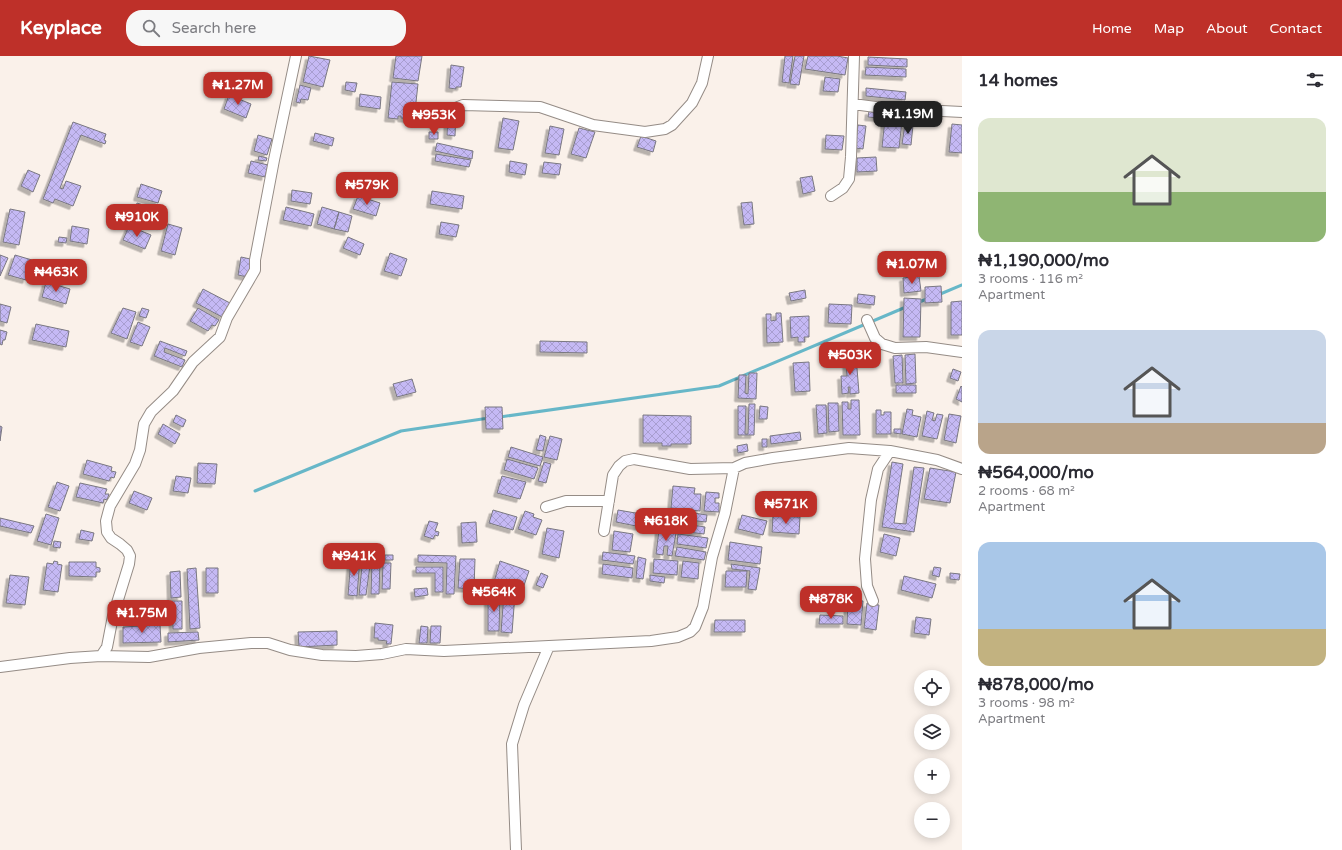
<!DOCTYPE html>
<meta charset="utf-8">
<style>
:root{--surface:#fff;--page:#f7f7f7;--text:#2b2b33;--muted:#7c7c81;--accent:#be3029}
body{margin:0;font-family:"Varela Round",sans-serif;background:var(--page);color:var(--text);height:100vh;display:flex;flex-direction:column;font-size:15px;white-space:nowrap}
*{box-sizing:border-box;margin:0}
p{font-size:13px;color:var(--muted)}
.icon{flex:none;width:22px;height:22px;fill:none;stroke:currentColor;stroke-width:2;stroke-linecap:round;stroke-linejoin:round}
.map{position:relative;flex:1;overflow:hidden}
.side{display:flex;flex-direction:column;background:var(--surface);width:380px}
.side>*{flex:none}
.tools{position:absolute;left:914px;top:614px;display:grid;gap:8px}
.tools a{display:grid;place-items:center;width:36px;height:36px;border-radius:50%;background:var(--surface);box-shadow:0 2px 10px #0003;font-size:20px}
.price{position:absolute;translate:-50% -34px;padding:0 9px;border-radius:8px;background:var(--accent);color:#fff;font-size:13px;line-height:26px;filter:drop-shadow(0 1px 2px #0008)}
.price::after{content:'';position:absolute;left:50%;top:24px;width:12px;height:9px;margin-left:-6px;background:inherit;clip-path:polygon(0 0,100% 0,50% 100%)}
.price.selected{background:#222;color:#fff}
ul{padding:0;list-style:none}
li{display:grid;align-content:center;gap:8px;height:212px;padding:0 16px}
li span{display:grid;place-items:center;height:124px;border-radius:12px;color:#555}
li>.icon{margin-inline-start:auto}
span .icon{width:72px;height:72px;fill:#fffc;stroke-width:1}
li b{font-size:17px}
h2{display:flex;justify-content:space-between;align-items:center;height:48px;padding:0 16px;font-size:17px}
header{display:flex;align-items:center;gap:24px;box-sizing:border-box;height:56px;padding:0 20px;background:var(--accent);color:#fff}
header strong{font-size:19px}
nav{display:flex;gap:22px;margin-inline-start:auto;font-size:14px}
.search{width:280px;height:36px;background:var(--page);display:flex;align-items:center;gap:10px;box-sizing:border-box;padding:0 14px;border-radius:16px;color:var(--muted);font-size:15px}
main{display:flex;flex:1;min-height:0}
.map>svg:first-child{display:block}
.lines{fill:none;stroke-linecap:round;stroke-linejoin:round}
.stream{stroke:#67b7c8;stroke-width:3}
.building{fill:url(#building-cross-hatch);stroke:#797780;filter:url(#shadow)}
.street-casing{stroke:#958c86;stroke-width:12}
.street{stroke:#fff;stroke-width:10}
</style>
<header>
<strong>Keyplace</strong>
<div class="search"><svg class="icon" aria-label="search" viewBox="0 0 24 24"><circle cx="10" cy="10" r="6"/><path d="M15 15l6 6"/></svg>Search here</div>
<nav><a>Home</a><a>Map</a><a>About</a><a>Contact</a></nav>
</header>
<main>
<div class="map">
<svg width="962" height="794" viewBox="0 0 962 794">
<defs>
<pattern id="building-cross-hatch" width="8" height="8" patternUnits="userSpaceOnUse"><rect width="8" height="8" fill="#c5b9f4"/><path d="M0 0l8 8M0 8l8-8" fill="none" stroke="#a89ed0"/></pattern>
<filter id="shadow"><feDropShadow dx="-3.5" dy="3.5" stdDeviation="0" flood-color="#0004"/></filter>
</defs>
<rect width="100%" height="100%" fill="#faf1ea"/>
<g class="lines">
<path class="stream" d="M938,239L962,229
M917,247L929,242
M500,361L719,330L906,251
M255,435L401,375L489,362"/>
</g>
<path class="building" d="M309,0L330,4L323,31L303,26Z
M396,0H422L418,25L393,22Z
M785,0H793L789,27L782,26Z
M795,0H804L799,29L790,28Z
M808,0H837L848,2L845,19L805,13Z
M868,1L907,3V11L868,9Z
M451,9L464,11L461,31H456V33L449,32Z
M866,11L906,13V21L865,19Z
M825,21L840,23L838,36L823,35Z
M346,26L357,27L355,36L345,34Z
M392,26L418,28L414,64L401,62V60H398V63L388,62Z
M300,29L311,32L308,44L301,43L300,47L296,46Z
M866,32L906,36L905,44L866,40Z
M360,38L381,41L380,53L359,50Z
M229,39L251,48L246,62L224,53Z
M869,55L879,56L878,62L868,61Z
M448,56H456L455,80L447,79Z
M503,62L519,65L513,94L498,92Z
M885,63L902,65L899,92L882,91Z
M73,66L106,78L104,84L106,85L105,88L81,79L60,132L63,133L66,125L81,130L73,150L55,143L53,147L43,143Z
M905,68L913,69L911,89L902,88Z
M952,68L962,69V97L949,96Z
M858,69L866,70L863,93L855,92Z
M550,70L564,73L559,99L545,97Z
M579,72L595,76L586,102L571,98Z
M429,76H438V83H429Z
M315,77L334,82L332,90L313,85Z
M258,79L272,83L267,99L254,95Z
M826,79L844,80L842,94L825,93Z
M641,80L656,85L653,96L637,91Z
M437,87L473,95L472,103L435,95Z
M436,98L471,104L469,111L435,105Z
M259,100L267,102L266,105L258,104Z
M876,101L877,115L857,116V102Z
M251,105L268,109L265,121L248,117Z
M510,105L527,108L525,119L509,116Z
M544,106L561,108L559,119L542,117Z
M28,114L40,119L33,136L21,130Z
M812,120L815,135L803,138L800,122Z
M141,128L162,135L158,147L137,141Z
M292,134L312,137L310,148L291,145Z
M432,135L464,140L462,153L430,148Z
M358,140L380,147L376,160L353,153Z
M752,146L754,168L744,169L741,147Z
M137,147L165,156L161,170L133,161Z
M286,151L314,158L311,170L283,164Z
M322,151L339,156L334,173L317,168Z
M10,153L25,156L19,189L3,186Z
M339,156L352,160L348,176L334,173Z
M441,166L459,169L456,181L439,178Z
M168,168L182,172L175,199L161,195Z
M72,170L89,173L87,188L70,185Z
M129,170L151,179L145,193L123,184Z
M59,181L67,182L66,187L58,186Z
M348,181L364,188L360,199L343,192Z
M390,197L407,203L401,220L384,215Z
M0,199L8,202L0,220Z
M15,199L32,204L26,224L8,219Z
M241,201L255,204L252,222L238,219Z
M50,208L69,213L66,226L47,222Z
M919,220L921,235L904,237L903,222Z
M46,226L70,233L66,248L42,241Z
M941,230L942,246L925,247V231Z
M203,233L230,247L222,261L196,247Z
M805,234L806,242L791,245L789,237Z
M858,238L875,240L874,249L857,247Z
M904,242L921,243L920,281H903Z
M962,245V279H951V246Z
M0,248L11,251L7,267L0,265Z
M829,248L852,249L851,268L828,267Z
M123,252L136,256L127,283L111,277Z
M142,252L149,254L146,262L139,260Z
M198,252L219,264L215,270L212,269L208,275L190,265Z
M776,257H781L783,286L767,287L766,258H771V265L776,264Z
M809,260V281H804L805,286H798V281L791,282L790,261Z
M138,266L150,271L142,290L130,286Z
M36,268L69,275L66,291L32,284Z
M0,274L7,276L5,284H3L2,289L0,288Z
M160,285L187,295L185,300L165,292L164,296L185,304L182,311L154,300Z
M540,285L587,286V297L540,296Z
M915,298L916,327L906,328L905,299Z
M902,299L903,327H895L893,300Z
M856,300L859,337L850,338V331H848L849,337L842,338L841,320H847L846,306H841V302Z
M809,306L810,335L795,336L793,307Z
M953,313L961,316L958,325L950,322Z
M749,317H757L756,343L738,342L739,319H746L745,337L748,338Z
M412,323L416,336L397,341L393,328Z
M896,329H916V337H896Z
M961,330L962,331V346L956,343Z
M851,344H859L860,379H843L842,346H848V353H851Z
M828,347H838L839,375L829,376Z
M749,348H755L754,379H738V350H746L745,378H748Z
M816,349H826L827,377L818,378Z
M760,350L768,351L767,363H759Z
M485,351H502L503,373H486Z
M907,353L913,354L912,359L921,361L917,381L902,378Z
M876,354H881V359H884V356H891V378H876Z
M927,355L934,357L932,364L935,365L937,358L943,359L937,383L922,380Z
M949,358L961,360L956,387L944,384Z
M176,359L186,364L183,371L173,366Z
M643,359L691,360V388H671V390H662V387H643Z
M163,368L180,378L175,388L158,378Z
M0,370L2,371L0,385Z
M894,373H901V378L894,377Z
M800,376L801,384L771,388L770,380Z
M540,379L546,381L543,395L536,394Z
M550,380L562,383L557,404L544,401Z
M762,383H767V391H762Z
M747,388L748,395L738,397L737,390Z
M511,391L543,401L540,410L508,401Z
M507,403L538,412L534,423L504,414Z
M87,404L112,411L111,415L116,416L114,422L111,421L109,425L83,418Z
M544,406L551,408L546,427L538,425Z
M892,406L903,408L894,467L906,468L914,411L924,412L914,476L882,471Z
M198,407L217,408L215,428L197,427Z
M930,412L956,416L950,447L924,443Z
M176,420L191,422L188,437L173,435Z
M502,420L526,426L520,443L497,437Z
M57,426L69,430L60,455L48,451Z
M80,427L107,433L105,438H109L107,444L104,443L103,447L76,441Z
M673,430L695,432L694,438H701L700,455L671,452Z
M134,435L152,442L147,454L129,447Z
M706,436L719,437V442H715V447H719V456L704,455Z
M493,454L517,461L513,474L489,467Z
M618,454L653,460L651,473L616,466Z
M668,454L678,455L675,474L665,473Z
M525,455L534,458L533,461L542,464L536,479L518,473Z
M680,455L707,459L706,466L679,463Z
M46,458L59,462L51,489L37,485Z
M742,459L767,465L763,479L738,473Z
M773,460L800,461L799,478L772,476Z
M0,462L34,470L31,477L0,470Z
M429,465L438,467L435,475L439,476L438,480L435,479L433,483L424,480Z
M476,466L477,486L462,487L461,467Z
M680,467L705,471L704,478L679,475Z
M547,472L564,475L559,502L542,498Z
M81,474L94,477L92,485L79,483Z
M659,474L676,477L672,500L667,499L668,490H664L663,499L656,498Z
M614,475L633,478L630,496L612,494Z
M678,478L708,482L706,492L677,488Z
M884,478L900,482L896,500L880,496Z
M54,485L61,486L60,492L53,491Z
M730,486L762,491L760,508L728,504Z
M677,491L706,496L704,504L675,500Z
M603,496L635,500L633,508L602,504Z
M385,499H393V504H385Z
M418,499L456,500L454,538H446L447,507L418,506Z
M363,501L371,502L366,539H359Z
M638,501L646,503L643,523L636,522Z
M351,502H360L357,540L348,539Z
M460,503H475L474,533L458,532Z
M654,503L678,505L677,519L653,517Z
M54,505L58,506L57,508L62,509L58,536L43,534L47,507L53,508Z
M372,505H380L379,538H371Z
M500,505L529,515L522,535L494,526Z
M683,505L699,507L698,523L681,521Z
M69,506H96V511L100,512V516H96V521L69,520Z
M383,507H391L390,533H382Z
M603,508L633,512L632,522L602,518Z
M731,508L760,512L756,534L748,533L750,515L732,513Z
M416,511H443V536H435V517H416Z
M934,511L941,512L939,521L932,519Z
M196,512L200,572L190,573L187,513Z
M206,512H218V537H206Z
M180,515L181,541L171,542L170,516Z
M726,515H747L746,531H725Z
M541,517L548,520L543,532L536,529Z
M950,517L960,518L959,524L950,523Z
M10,519L29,521L25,549L6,547Z
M650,519L665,521L664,527L650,525Z
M904,520L936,528L932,542L901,534Z
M427,532L428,539L415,541L414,533Z
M504,537L515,538L512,577L501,576Z
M488,539H500L499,575H488Z
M848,544L863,545L861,569L847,568Z
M172,545H182V573H173Z
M867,547L879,549L876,574L864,572Z
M820,559L843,560V568H819Z
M916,561L931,563L929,579L914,577Z
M715,564H745V576H714Z
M375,567L393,569L391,588H386L387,585L378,584V582H374Z
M160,569L161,586L123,587V571Z
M421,570L428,571L427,587H419Z
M431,570H441L440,587H430Z
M337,575V589L299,591L298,576Z
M198,576L199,584L168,586V577Z"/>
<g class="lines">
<defs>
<path id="street" d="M853,48L883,52L962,56
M430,62L463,49L540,51L593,69L645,76L665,73L672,69L692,47L702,27L708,0
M831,140L843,132L849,123L851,101L854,0
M867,264L875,282L882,288L895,292L926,291L962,296
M546,451L566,445H609
M604,475L613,419L619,410L625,405L634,403L690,413L734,412L745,407L773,402L849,392L890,395L937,404L962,413
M873,545L867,530L865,503L871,444L878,413L890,395
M101,600L149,601L199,592L251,587H268L290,594L322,599L356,600L382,598L406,593L444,595L651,585L678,581L690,576L695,571L703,551L712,501L725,457L734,412
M0,611L70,602L101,600L107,591L113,560L129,508L130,500L127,494L120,488L111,482L107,476L106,465L110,450L135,408L140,394L144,368L151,356L173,335L193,306L220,281L227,262L255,214V204L274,104L296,0
M516,794L512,688L524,649L549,590"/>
</defs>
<use href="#street" class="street-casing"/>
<use href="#street" class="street"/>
</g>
</svg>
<div class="tools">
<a><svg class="icon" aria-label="locate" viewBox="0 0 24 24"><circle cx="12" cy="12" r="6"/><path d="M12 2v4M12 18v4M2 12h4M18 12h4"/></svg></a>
<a><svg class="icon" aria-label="layers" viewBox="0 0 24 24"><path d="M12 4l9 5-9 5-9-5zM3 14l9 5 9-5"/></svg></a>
<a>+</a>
<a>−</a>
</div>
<b class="price" style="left:238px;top:50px">₦1.27M</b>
<b class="price selected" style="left:908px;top:79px">₦1.19M</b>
<b class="price" style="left:434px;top:80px">₦953K</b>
<b class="price" style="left:367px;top:150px">₦579K</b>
<b class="price" style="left:137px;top:182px">₦910K</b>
<b class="price" style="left:912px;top:229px">₦1.07M</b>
<b class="price" style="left:56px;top:237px">₦463K</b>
<b class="price" style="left:850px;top:320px">₦503K</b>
<b class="price" style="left:786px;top:469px">₦571K</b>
<b class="price" style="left:666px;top:486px">₦618K</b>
<b class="price" style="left:354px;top:521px">₦941K</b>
<b class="price" style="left:494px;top:557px">₦564K</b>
<b class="price" style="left:831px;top:564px">₦878K</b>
<b class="price" style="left:142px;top:578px">₦1.75M</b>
</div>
<section class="side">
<h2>14 homes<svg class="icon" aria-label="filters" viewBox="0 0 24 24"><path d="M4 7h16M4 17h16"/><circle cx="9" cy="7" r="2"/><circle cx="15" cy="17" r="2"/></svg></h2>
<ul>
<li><span style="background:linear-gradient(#dfe7d0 60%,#8fb573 0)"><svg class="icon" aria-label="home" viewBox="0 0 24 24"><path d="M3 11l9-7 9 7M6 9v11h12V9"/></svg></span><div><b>₦1,190,000/mo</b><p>3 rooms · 116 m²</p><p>Apartment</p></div></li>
<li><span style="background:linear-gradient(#c9d6e8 75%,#b9a48a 0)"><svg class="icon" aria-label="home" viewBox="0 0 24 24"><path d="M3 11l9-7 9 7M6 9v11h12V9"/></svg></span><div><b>₦564,000/mo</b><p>2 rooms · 68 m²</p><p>Apartment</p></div></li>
<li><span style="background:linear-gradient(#a9c7e8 70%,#c2b280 0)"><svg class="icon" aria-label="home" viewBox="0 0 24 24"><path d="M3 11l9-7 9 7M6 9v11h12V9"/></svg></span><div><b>₦878,000/mo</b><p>3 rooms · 98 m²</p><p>Apartment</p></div></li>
</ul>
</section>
</main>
